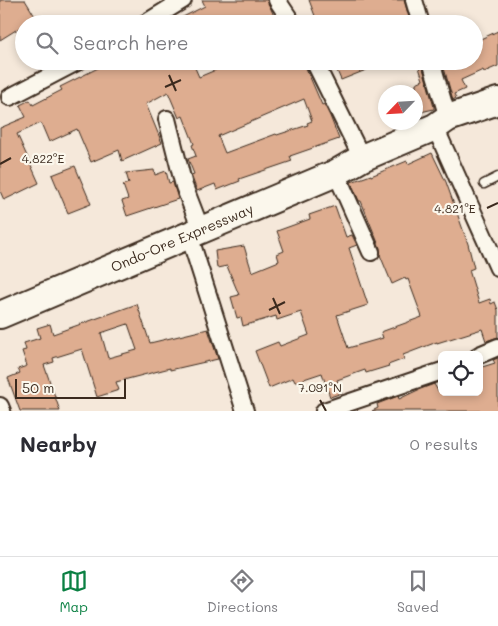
<!DOCTYPE html>
<meta charset="utf-8">
<style>
:root{--surface:#fff;--page:#f7f7f7;--text:#2b2b33;--muted:#7c7c81;--line:#e1e1e2;--accent:#0b8043}
body{margin:0;font-family:Mali,sans-serif;background:var(--page);color:var(--text)}
.controls{position:absolute;right:15px;bottom:15px;display:grid;overflow:hidden;border-radius:8px;box-shadow:0 2px 8px #0003}
.controls button{width:45px;height:45px;display:grid;place-items:center;padding:0;border:0;border-bottom:1px solid var(--line);background:var(--surface);color:var(--text);font:25px sans-serif}
.compass{position:absolute;left:378px;top:85px;width:45px;height:45px;border-radius:50%;background:var(--surface);box-shadow:0 2px 8px #0003;rotate:245deg}
.scale{position:absolute;left:15px;bottom:12px;width:111px;box-sizing:border-box;padding-left:5px;border:2px solid #3b2a1e;border-top:0;font-size:14px;line-height:18px;white-space:nowrap;color:#3b2a1e;-webkit-text-stroke:4px #fbf7ec;paint-order:stroke}
.list{margin:0;padding:0;list-style:none}
h2{display:flex;justify-content:space-between;align-items:center;height:65px;margin:0;padding:0 20px;font-size:21px}
h2 small{font-size:16px;font-weight:400;color:var(--muted)}
.icon{flex:none;width:28px;height:28px;fill:none;stroke:currentColor;stroke-width:2;stroke-linecap:round;stroke-linejoin:round}
.map{position:relative;flex:none;width:498px;height:411px;overflow:hidden}
.search{position:absolute;background:var(--surface);box-shadow:0 2px 8px #0003;left:15px;right:15px;top:15px;height:55px;display:flex;align-items:center;gap:12px;box-sizing:border-box;padding:0 18px;border-radius:28px;color:var(--muted);font-size:19px}
.sheet{height:145px;background:var(--surface)}
nav{display:flex;justify-content:space-around;align-items:center;box-sizing:border-box;height:70px;border-top:1px solid var(--line);background:var(--surface);font-size:14px;color:var(--muted)}
nav a{display:grid;justify-items:center;gap:2px}
nav .on{color:var(--accent)}
.map>svg:first-child{display:block}
.building{fill:#dead90;stroke:#3b2a1e;fill-rule:evenodd}
.lines{fill:none;stroke-linecap:round;stroke-linejoin:round}
.lane-casing{stroke:#3b2a1e;stroke-width:11}
.street-casing{stroke:#3b2a1e;stroke-width:20}
.primary-casing{stroke:#3b2a1e;stroke-width:30}
.lane{stroke:#fbf7ec;stroke-width:8}
.street{stroke:#fbf7ec;stroke-width:16}
.primary{stroke:#fbf7ec;stroke-width:26}
.ticks{fill:none;stroke:#3b2a1e;stroke-width:2}
.labels{text-anchor:middle;stroke-width:4.5;stroke-linejoin:round;paint-order:stroke}
.street-label{font-size:14px;fill:#3b2a1e;stroke:#fbf7ec}
.ticks-label{font-size:12px;text-anchor:middle;fill:#3b2a1e;stroke:#fbf7ec;stroke-width:4.5;stroke-linejoin:round;paint-order:stroke}
</style>
<div class="map">
<svg width="498" height="411" viewBox="0 0 498 411">
<rect width="100%" height="100%" fill="#f5e8da"/>
<filter id="ink" filterUnits="userSpaceOnUse"><feTurbulence type="fractalNoise" baseFrequency=".02" numOctaves="2"/><feDisplacementMap in="SourceGraphic" scale="10" xChannelSelector="R" yChannelSelector="G"/><feConvolveMatrix kernelMatrix="1 2 1 2 8 2 1 2 1" color-interpolation-filters="sRGB"/></filter>
<g filter="url(#ink)">
<path class="building" d="M0,0H25L36,18L26,24H24V25L0,40Z
M202,0H267L275,18L271,20L273,24H169L205,6Z
M309,0H404L411,24H318Z
M498,31V66L484,72L483,70L461,80L465,89L454,94L456,98L453,100L442,61H474V42Z
M112,61H192L199,77L237,61H303L322,105L324,104L330,116L339,139L290,156L292,161L239,179L240,181L217,190L215,184L197,191L191,175L194,174L188,159L196,156L192,145L194,144L183,116L179,118L168,92L146,104L162,143L122,161L119,150L91,162L77,129L49,142L41,123L17,134L39,183L4,200L0,191V128L26,117L20,105L30,100L33,105L62,90L60,87ZM304,99L312,121L307,123L308,125L277,135L276,134L225,153L218,136Z
M333,61H386V62L341,80Z
M417,61H421L434,107V109L416,113V83L423,80Z
M432,153L446,182L468,244L474,268L469,270L479,303L490,299L491,304L495,302L498,310V337L486,341L482,329L437,343V342L403,355L404,359L388,365L389,366L366,373L365,370L337,380L342,393L330,397L322,373L295,382L293,378L269,388L255,351L278,342L280,346L309,335L301,312L277,320L276,316L243,326L241,317L237,318L231,297L239,295L227,266L217,268L215,251L244,246L252,272L279,261L277,254L284,251L277,231L310,219L309,215L335,206L346,237L352,235L357,245L349,248L368,305L337,315L348,348L383,338L381,332L422,317L408,279L406,280L405,278L392,284L380,255V248L361,201H359L351,182L371,175V176L407,161L408,164Z
M75,166L91,204L68,213L52,175Z
M154,170L155,175L166,171L169,183L173,182L178,199L127,216L122,201L128,199L123,185L129,183L126,173Z
M137,304L150,343L208,329L218,359L170,370V368L116,382L119,390L97,397L82,349L53,358L54,362L44,365L60,411H20L8,378L20,373L18,369L27,366L22,351L26,350L24,343L40,338L37,328L50,324L53,334ZM128,324L137,350L108,358L101,333Z
M498,358V411H372L378,408L377,404L398,396L399,399L418,390L434,384L438,391L440,390L441,392H479V368L495,363L493,360Z"/>
<g class="lines">
<defs>
<path id="lane" d="M484,184L498,177"/>
<path id="street" d="M277,0L293,24
M414,0L421,24
M144,24L183,0
M314,61L362,158
M431,61L448,118
M10,97L79,61
M167,119L184,186L201,230
M435,127L498,268
M336,173L371,252
M189,235L245,411
M479,355L498,347
M0,406L2,411
M324,411L442,371"/>
<path id="primary" d="M0,315L336,173L362,158L435,127L448,118L498,101"/>
</defs>
<use href="#lane" class="lane-casing"/>
<use href="#street" class="street-casing"/>
<use href="#primary" class="primary-casing"/>
<use href="#lane" class="lane"/>
<use href="#street" class="street"/>
<use href="#primary" class="primary"/>
</g>
</g>
<path class="ticks" d="M169,75L176,91M165,87L181,80M0,164L11,158M487,208L498,203M273,298L280,314M269,310L285,302M320,400L326,411"/>
<g class="labels">
<g class="street-label">
<text transform="translate(182 238) rotate(-23)" y="5">Ondo-Ore Expressway</text>
</g>
</g>
<g class="ticks-label">
<text x="43" y="163">4.822°E</text>
<text x="455" y="213">4.821°E</text>
<text x="320" y="392">7.091°N</text>
</g>
</svg>
<div class="controls">
<button><svg class="icon" aria-label="locate" viewBox="0 0 24 24"><circle cx="12" cy="12" r="6"/><path d="M12 2v4M12 18v4M2 12h4M18 12h4"/></svg></button>
</div>
<svg class="compass" viewBox="-18 -18 36 36"><path d="M0-13l5 13h-10z" fill="#e53935"/><path d="M0 13l5-13h-10z" fill="#7c7c81"/></svg>
<div class="scale">50 m</div>
<div class="search"><svg class="icon" aria-label="search" viewBox="0 0 24 24"><circle cx="10" cy="10" r="6"/><path d="M15 15l6 6"/></svg>Search here</div>
</div>
<section class="sheet">
<h2>Nearby<small>0 results</small></h2>
<ul class="list">
</ul>
</section>
<nav>
<a class="on"><svg class="icon" aria-label="map" viewBox="0 0 24 24"><path d="M3 6l6-2 6 2 6-2v14l-6 2-6-2-6 2zM9 4v14M15 6v14"/></svg>Map</a>
<a><svg class="icon" aria-label="directions" viewBox="0 0 24 24"><path d="M12 3l9 9-9 9-9-9zM9 14v-3h6M13 9l2 2-2 2"/></svg>Directions</a>
<a><svg class="icon" aria-label="saved" viewBox="0 0 24 24"><path d="M7 4h10v16l-5-4-5 4z"/></svg>Saved</a>
</nav>
